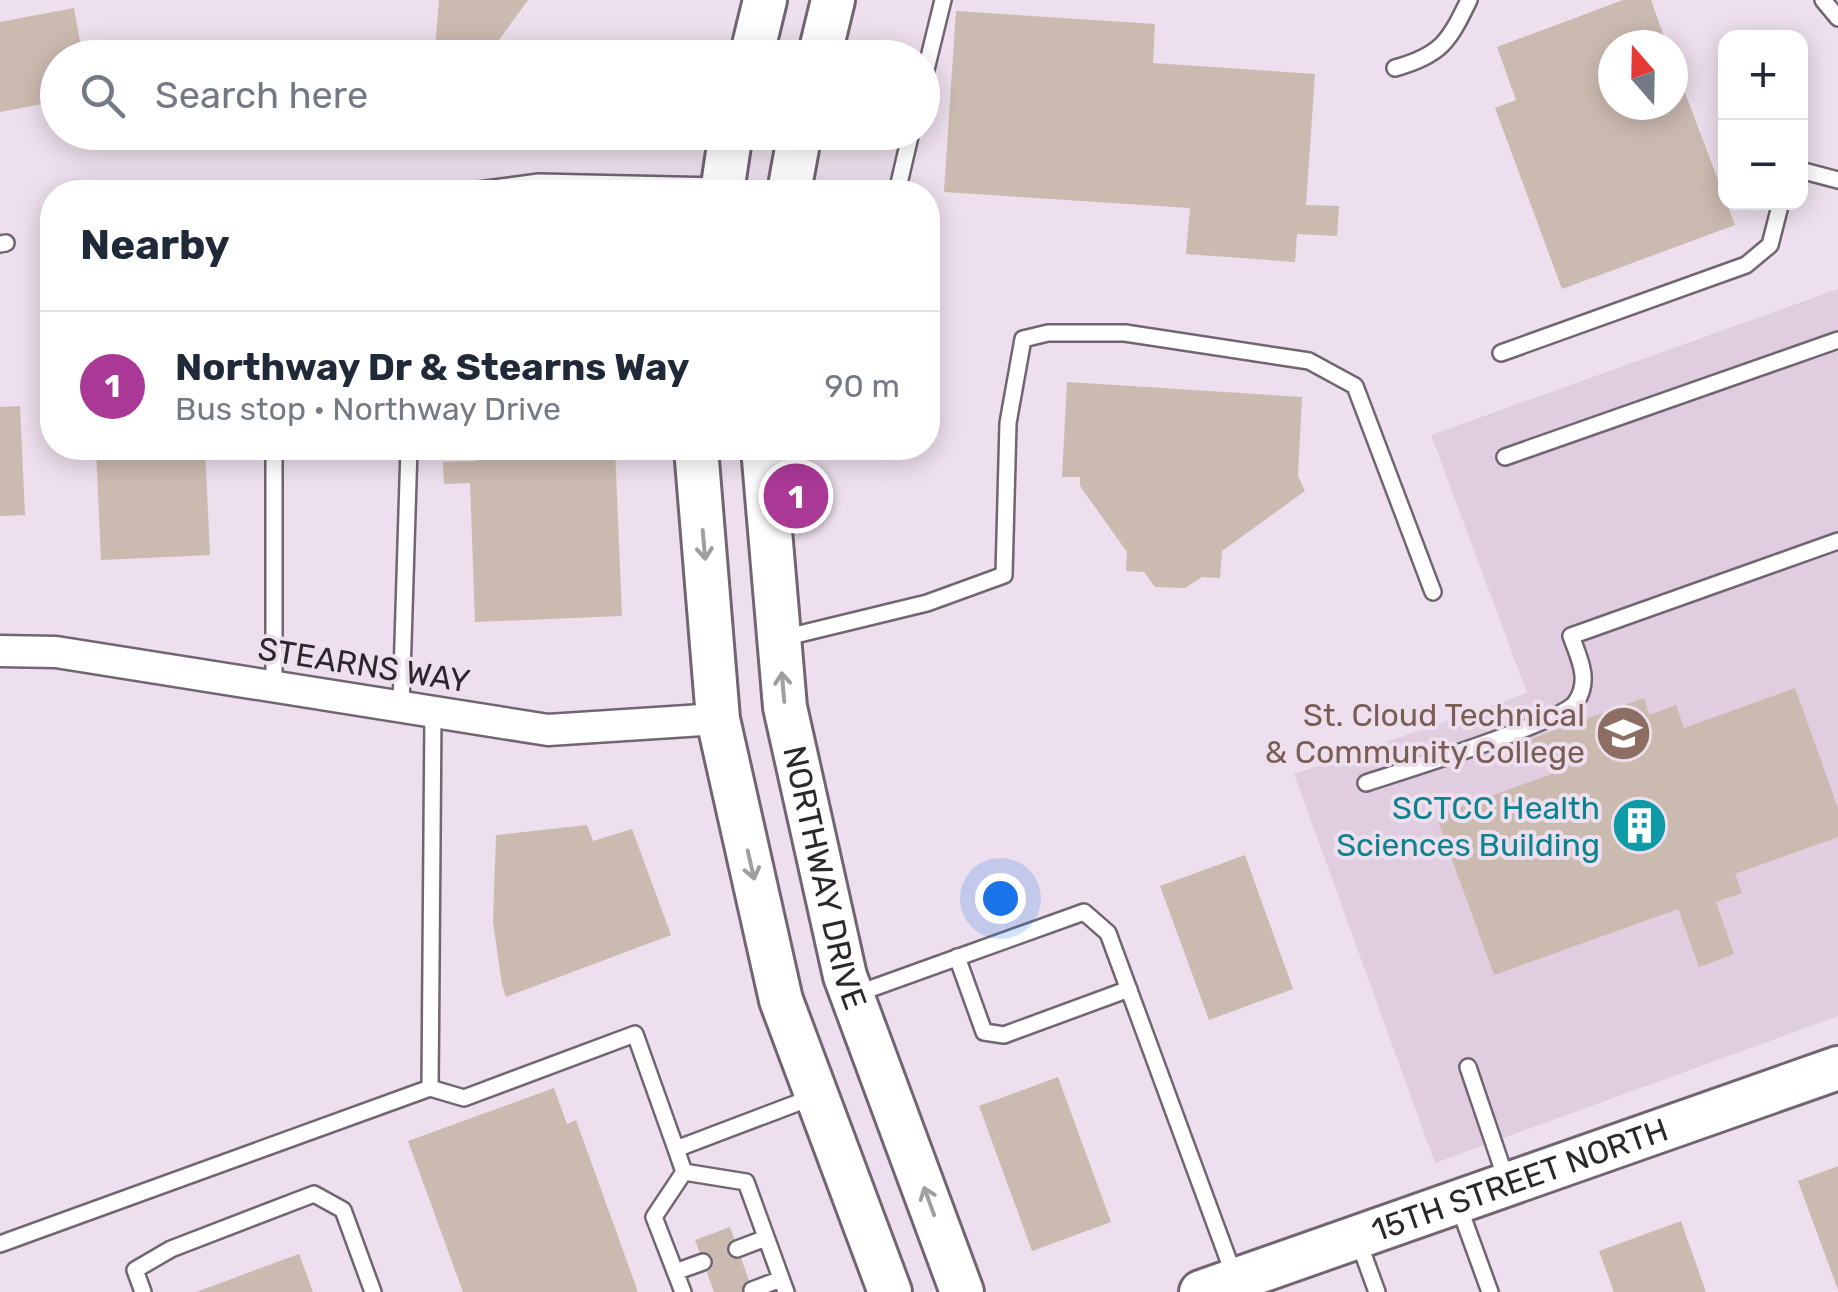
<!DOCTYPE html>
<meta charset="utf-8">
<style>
:root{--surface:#fff;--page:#f2f2f3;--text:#1f2937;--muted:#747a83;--line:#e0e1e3;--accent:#aa3996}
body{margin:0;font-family:Rubik,sans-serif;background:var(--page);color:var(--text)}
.controls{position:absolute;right:30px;top:30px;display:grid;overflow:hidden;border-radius:20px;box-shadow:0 5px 25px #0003}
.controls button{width:90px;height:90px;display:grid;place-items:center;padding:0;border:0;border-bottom:2px solid var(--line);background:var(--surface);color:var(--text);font:50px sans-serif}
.compass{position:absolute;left:1598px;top:30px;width:90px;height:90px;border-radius:50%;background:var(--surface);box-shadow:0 5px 25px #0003;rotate:340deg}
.you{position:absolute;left:1000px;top:898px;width:35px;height:35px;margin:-25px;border:8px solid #fff;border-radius:50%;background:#1a73e8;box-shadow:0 0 0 15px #1a73e833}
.badge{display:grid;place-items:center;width:65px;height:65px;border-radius:50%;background:var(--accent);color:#fff;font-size:32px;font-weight:700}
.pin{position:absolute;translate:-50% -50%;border:5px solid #fff;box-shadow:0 2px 10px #0006}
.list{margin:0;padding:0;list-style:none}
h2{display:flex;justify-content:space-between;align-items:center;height:130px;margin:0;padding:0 40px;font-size:42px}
h2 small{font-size:32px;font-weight:400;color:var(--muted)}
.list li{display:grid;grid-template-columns:65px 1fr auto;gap:30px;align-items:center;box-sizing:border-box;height:150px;padding:0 40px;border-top:2px solid var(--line)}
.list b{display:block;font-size:38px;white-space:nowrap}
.list p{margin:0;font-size:32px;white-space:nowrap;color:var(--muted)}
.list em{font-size:32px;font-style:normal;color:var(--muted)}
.icon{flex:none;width:55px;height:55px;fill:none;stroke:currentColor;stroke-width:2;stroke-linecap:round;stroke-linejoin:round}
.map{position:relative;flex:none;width:1838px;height:1292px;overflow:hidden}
.search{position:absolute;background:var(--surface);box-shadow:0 5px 25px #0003;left:40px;top:40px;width:900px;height:110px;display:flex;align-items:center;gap:25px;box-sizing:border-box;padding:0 35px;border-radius:55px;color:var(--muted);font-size:38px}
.panel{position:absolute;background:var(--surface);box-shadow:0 5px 25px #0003;left:40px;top:180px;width:900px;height:280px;border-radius:40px}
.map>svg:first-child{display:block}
.built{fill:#e0cee0}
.building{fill:#cbbab0}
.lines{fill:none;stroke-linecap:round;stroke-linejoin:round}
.lane-casing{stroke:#706571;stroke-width:20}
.street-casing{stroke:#706571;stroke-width:35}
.secondary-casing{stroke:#706571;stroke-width:48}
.lane{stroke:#fff;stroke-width:15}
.street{stroke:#fff;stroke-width:30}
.secondary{stroke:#fff;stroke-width:42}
.oneway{stroke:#a09ea0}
.labels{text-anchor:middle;stroke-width:8;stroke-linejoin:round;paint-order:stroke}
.street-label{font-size:32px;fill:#2c272c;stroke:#eddfed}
.education-label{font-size:32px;fill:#785e54;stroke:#eddfed;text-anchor:end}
.culture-label{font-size:32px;fill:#0d838f;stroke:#eddfed;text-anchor:end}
</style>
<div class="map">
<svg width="1838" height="1292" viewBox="0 0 1838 1292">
<rect width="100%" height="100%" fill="#eddfed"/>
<path class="built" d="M1838,289V1016L1435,1163L1294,774L1527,693L1431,435Z"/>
<path class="building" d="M439,0H528L486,58H448L435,48Z
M1623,0H1651L1667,45H1613V105H1673V61L1735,225L1562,289L1495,108L1516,100L1497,47Z
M74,8L83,58H58V101L0,112V22Z
M956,11L1155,24L1153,63L1315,74L1306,205L1339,206L1337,236L1297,234L1295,262L1186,254L1190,208L944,192Z
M1067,382L1302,397L1298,476L1305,491L1222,551L1220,578L1202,577L1185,588L1155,587L1144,572L1126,571L1127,552L1080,486V477H1062Z
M20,406L25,515L0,516V407Z
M96,448H205L210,555L101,560Z
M477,448H615L622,616L475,622L470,483L444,484L443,462L477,461Z
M1795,688L1838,808V837L1735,874L1742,893L1716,902L1734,954L1699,967L1678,909L1494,975L1436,816L1560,771L1554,753L1532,761L1525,741L1644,698L1649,715L1676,705L1684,728Z
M587,825L593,841L632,829L671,935L506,997L502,985L493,922L496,835Z
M1245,855L1293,989L1209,1020L1160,886Z
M1058,1077L1111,1222L1032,1251L979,1106Z
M554,1088L567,1124L576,1120L638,1292H463L408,1141Z
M1838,1166V1290L1798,1181Z
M1681,1221L1706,1292H1614L1599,1251Z
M730,1227L753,1292H714L695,1240Z
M299,1254L313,1292H196Z"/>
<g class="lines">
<defs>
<path id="lane" d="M1823,0L1838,18
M1395,68C1442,55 1449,41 1469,0
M922,86L943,0
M1800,170L1838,180
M463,192L539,182L719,186
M897,192L911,132
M0,244L6,243
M1501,353L1746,265L1770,245L1781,202
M274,448V686
M1505,457L1838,340
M783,638L927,603L1004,575L1008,423L1023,339L1048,333H1125L1309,361L1355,386L1433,592
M401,707L409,448
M1366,783C1399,772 1562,722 1576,702C1591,680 1579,658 1571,636L1838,541
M957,957L984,1032L1004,1035L1129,989
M856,994L1084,912L1108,933L1235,1278
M1468,1067L1507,1182
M430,1088L464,1098L635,1034L676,1149L813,1097
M676,1149L684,1172L746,1182L786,1292
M1458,1204L1490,1292
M1358,1240L1377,1292
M0,1244L430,1088L433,712
M737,1249L766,1238
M675,1272L703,1262
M752,1290L781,1279
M143,1292L135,1270L171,1249L314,1194L343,1210L373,1292
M683,1292L654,1217L684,1172"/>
<path id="street" d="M0,651L56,652L548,730L718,719"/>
<g id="secondary">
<path d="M751,58L765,0"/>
<path d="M819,58L833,0"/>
<path d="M722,192L731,132"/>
<path d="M789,192L800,132"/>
<path d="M696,448L718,719L781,1000L890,1292"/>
<path id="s1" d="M763,448L785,707L845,976L962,1292"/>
<path id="s2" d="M1201,1292L1838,1068"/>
</g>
</defs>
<use href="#lane" class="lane-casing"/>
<use href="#street" class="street-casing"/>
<use href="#secondary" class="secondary-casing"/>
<use href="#lane" class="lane"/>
<use href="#street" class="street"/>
<use href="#secondary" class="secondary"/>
</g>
<defs><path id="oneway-shaft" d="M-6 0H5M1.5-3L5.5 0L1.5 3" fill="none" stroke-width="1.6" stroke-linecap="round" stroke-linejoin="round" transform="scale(2.5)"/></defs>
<g class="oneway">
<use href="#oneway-shaft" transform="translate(704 545) rotate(85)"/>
<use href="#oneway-shaft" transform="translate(783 687) rotate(-95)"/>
<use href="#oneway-shaft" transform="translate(751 865) rotate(77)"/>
<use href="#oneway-shaft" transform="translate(929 1201) rotate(-110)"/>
</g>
<defs>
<symbol id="university-disc" viewBox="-11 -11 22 22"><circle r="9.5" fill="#8d6e63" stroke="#eddfed"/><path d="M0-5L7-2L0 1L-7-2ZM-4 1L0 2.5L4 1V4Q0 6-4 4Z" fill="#fff"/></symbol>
<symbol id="building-disc" viewBox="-11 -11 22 22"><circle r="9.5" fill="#0f9aa8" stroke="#eddfed"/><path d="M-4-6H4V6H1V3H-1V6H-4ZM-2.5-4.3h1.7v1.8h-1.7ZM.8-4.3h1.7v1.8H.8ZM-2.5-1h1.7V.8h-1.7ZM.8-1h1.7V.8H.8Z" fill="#fff"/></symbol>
</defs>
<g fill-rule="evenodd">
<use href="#university-disc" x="1592" y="702" width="63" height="63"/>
<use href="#building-disc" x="1608" y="794" width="63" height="63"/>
</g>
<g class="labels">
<g class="street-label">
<text transform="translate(364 665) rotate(9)" y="11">STEARNS WAY</text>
<text dy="11" stroke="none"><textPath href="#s1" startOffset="435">NORTHWAY DRIVE</textPath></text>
<text dy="11" stroke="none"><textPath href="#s2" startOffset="338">15TH STREET NORTH</textPath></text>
</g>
<g class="education-label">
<text x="1585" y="726">St. Cloud Technical<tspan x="1585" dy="37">&amp; Community College</tspan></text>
</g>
<g class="culture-label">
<text x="1600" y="819">SCTCC Health<tspan x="1600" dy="37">Sciences Building</tspan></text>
</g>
</g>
</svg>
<div class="controls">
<button>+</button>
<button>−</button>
</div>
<svg class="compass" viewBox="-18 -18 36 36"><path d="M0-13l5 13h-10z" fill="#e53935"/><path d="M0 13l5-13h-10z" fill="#747a83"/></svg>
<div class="you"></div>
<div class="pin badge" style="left:796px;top:496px">1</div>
<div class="search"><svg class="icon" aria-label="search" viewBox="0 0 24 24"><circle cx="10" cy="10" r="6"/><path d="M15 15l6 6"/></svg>Search here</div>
<section class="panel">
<h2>Nearby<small></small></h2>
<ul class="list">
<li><span class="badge">1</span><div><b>Northway Dr &amp; Stearns Way</b><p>Bus stop · Northway Drive</p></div><em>90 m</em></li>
</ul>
</section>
</div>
